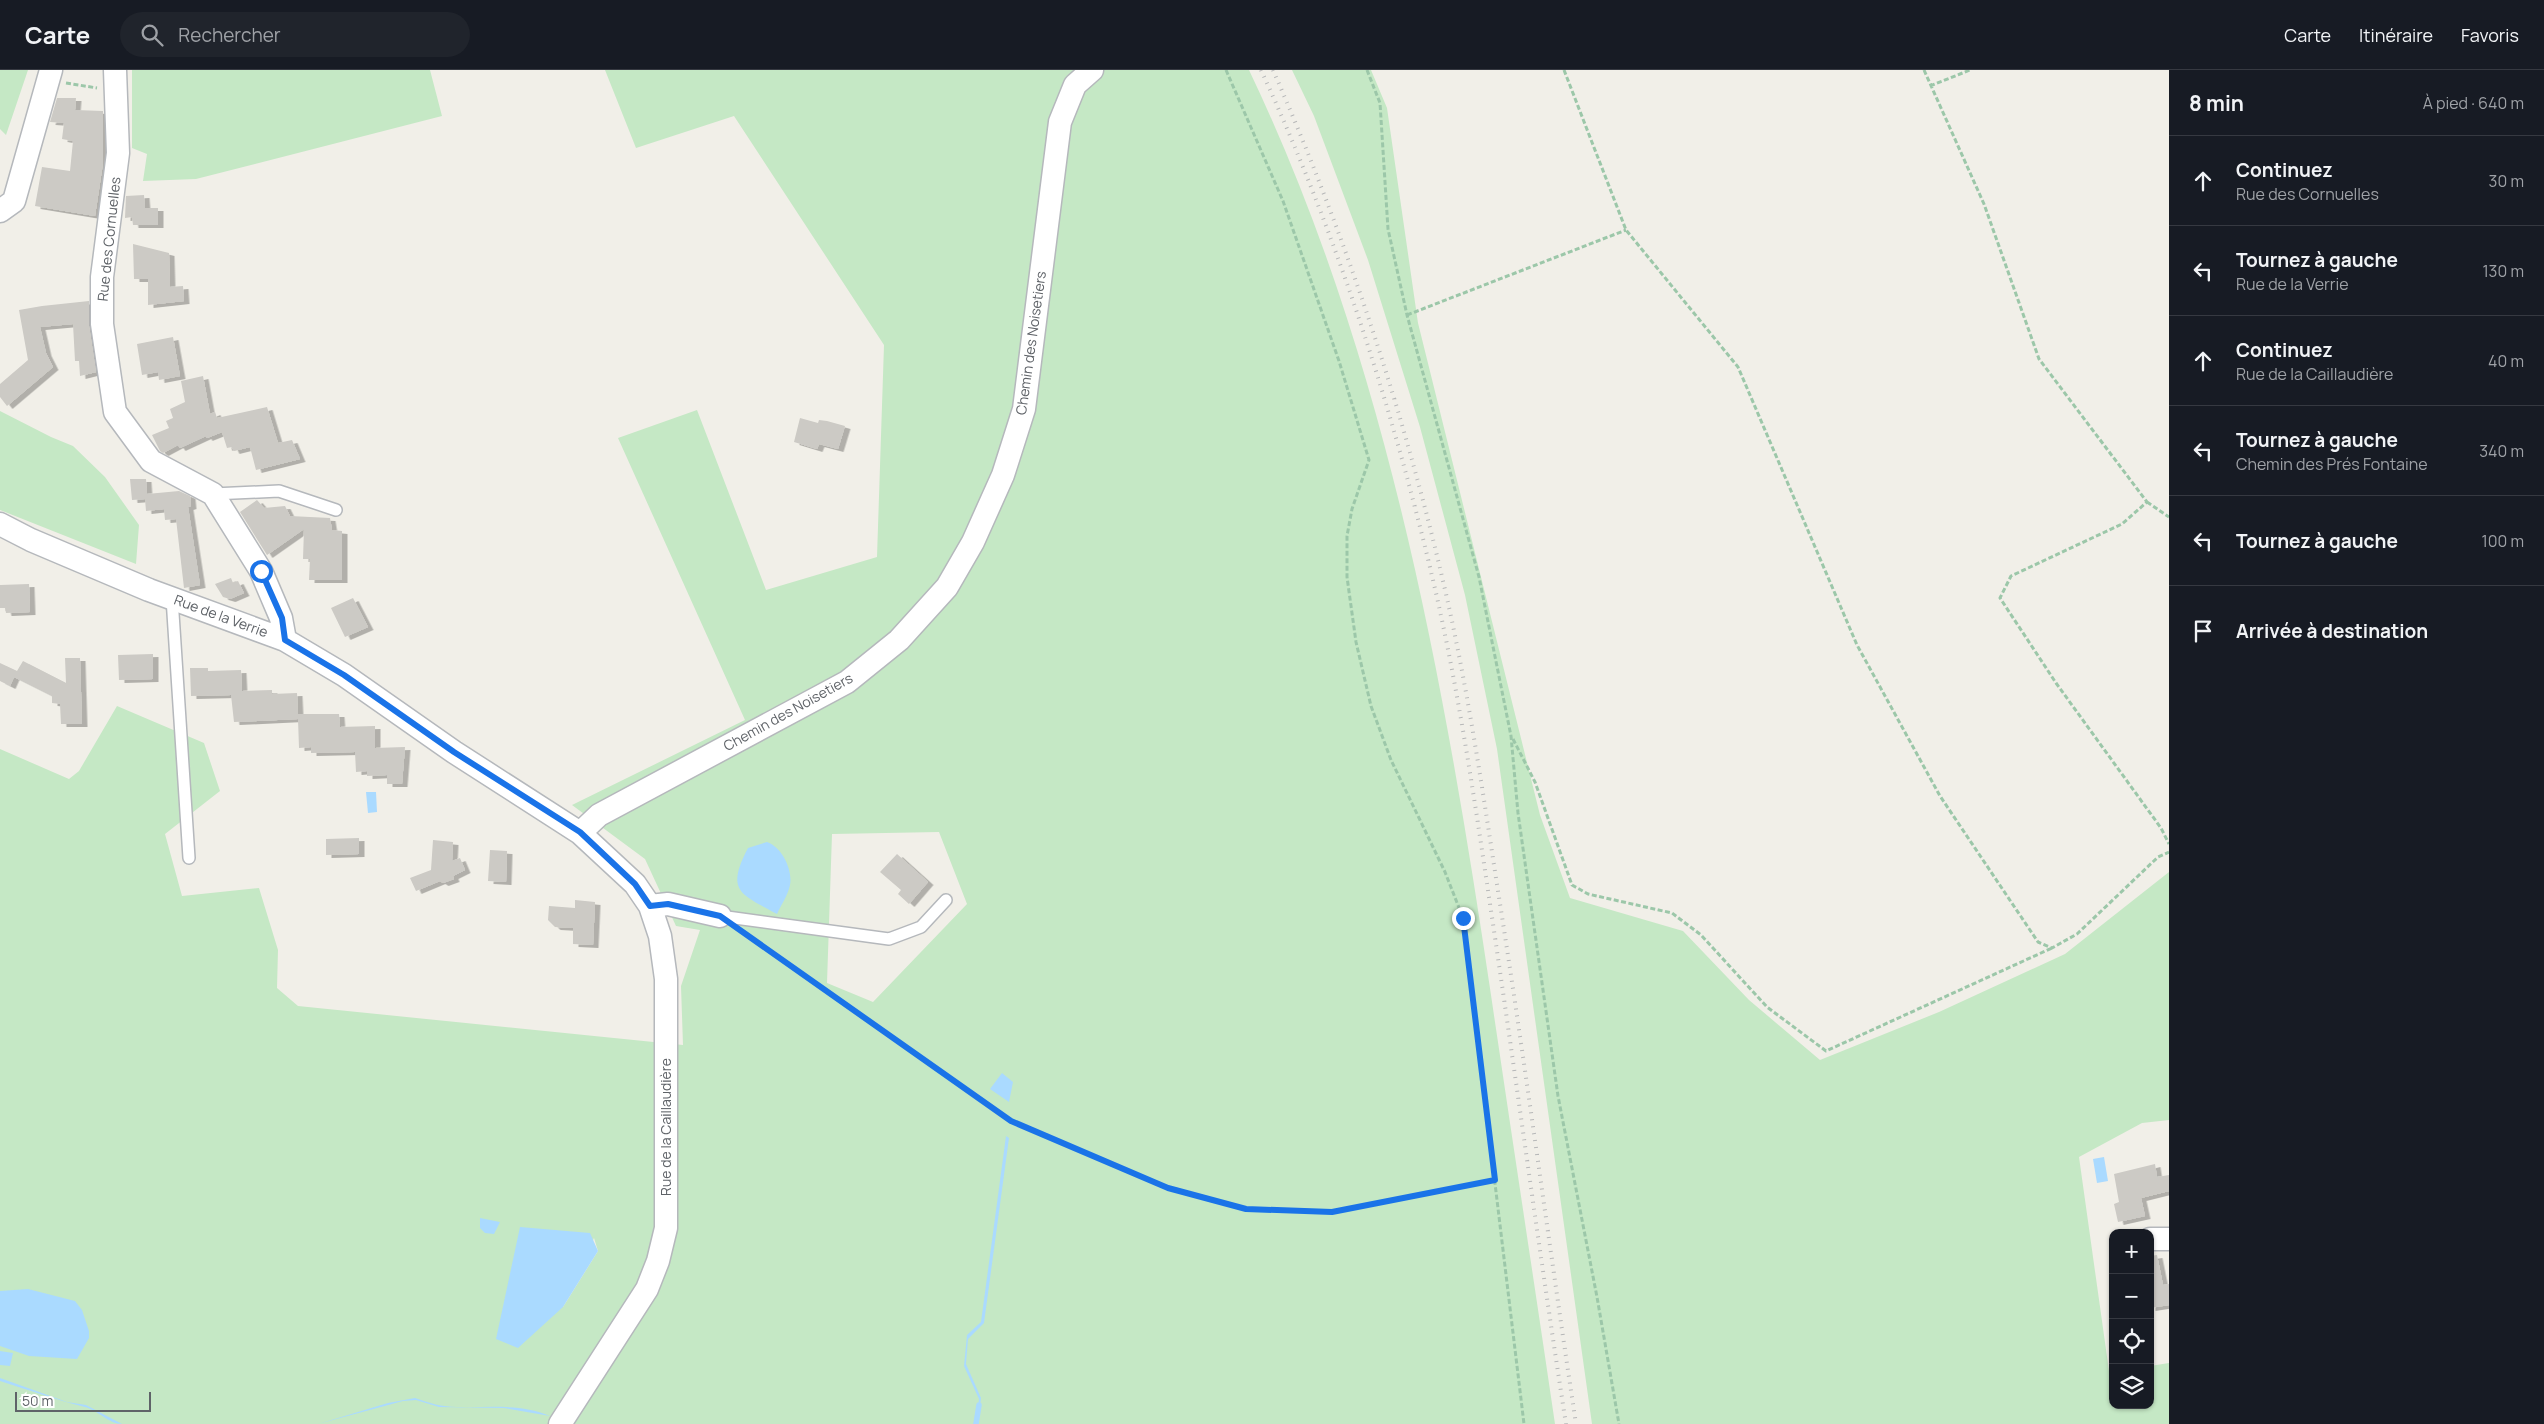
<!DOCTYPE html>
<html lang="fr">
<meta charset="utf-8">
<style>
:root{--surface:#171b24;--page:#20242c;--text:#f1f3f6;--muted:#9ea1a6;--line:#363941}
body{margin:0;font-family:Manrope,sans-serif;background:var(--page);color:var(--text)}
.controls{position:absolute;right:15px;bottom:15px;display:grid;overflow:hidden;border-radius:10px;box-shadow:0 1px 4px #0004}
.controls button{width:45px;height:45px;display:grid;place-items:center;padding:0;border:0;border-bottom:1px solid var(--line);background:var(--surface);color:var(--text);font:25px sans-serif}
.scale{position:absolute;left:15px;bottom:12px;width:136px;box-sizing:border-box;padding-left:5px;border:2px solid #5f6368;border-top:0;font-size:14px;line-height:18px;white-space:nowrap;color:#5f6368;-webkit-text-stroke:4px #fff;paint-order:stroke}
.stop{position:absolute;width:15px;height:15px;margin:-11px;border:4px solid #1a73e8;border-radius:50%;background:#fff}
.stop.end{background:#1a73e8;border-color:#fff;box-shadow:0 1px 5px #0008}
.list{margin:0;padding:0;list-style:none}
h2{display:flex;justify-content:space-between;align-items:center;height:65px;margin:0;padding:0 20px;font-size:21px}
h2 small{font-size:16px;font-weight:400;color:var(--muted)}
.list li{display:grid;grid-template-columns:32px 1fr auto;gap:15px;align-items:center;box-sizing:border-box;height:90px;padding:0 20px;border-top:1px solid var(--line)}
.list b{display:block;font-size:19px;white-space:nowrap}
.list p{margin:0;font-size:16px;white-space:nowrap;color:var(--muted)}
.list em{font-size:16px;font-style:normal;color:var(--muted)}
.icon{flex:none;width:28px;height:28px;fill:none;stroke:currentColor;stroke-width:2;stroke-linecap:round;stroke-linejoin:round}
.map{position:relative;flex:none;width:2169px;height:1354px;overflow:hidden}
header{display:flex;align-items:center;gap:30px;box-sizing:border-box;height:70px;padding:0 25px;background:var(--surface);border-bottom:1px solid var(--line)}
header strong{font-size:24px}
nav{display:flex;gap:28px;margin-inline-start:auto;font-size:18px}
.search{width:350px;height:45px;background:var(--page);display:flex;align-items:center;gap:12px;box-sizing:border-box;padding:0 18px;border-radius:28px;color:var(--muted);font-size:19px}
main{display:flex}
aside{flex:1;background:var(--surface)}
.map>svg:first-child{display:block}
.green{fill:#c5e8c5;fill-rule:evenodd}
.water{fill:#aadaff}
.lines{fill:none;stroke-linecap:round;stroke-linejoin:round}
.stream{stroke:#aadaff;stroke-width:5.5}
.building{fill:#cccac5;filter:url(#shadow)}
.service-casing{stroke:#b5b8bc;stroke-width:14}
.minor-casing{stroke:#b5b8bc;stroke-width:25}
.path{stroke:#9cc7a9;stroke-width:3;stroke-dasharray:5 2.5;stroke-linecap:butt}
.service{stroke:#fff;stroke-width:11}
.minor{stroke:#fff;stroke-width:22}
.rail{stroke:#b6b7b8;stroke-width:4;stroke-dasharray:1 6;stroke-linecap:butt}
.route{stroke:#1a73e8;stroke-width:6}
.labels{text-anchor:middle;stroke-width:5;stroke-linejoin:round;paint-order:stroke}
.street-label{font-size:14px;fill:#5f6368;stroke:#fff}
</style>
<header>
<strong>Carte</strong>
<div class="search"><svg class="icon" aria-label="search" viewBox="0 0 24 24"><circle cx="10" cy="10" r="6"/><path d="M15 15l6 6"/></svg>Rechercher</div>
<nav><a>Carte</a><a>Itinéraire</a><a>Favoris</a></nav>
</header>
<main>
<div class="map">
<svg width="2169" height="1354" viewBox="0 0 2169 1354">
<defs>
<filter id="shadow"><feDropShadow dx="5.5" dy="3" stdDeviation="0" flood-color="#0004"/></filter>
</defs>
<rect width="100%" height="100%" fill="#f1efe8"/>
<path class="green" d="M0,0H28L6,65L0,59Z
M132,0H430L442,46L196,109L143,111L147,84L132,78Z
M605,0H1249C1387,289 1444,610 1491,925C1512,1068 1534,1211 1555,1354H0V679L69,709L79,701L117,636L204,673L220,721L165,764L182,826L259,818L278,880L277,918L298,936L683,975L681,916L700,860L676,856L645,789L572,735L745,650L618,368L697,340L766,520L877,487L884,275L734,46L636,78ZM939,762L967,834L873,932L827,913L832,764ZM594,1168L598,1181L563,1237Z
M1292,0H1371L1387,38L1418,253L1540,745L1570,828L1683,861L1749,930L1820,990L1939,942L2065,884L2169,802V1050L2142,1053L2079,1087L2109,1301H2113V1335H2150V1296L2169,1293V1354H1592L1497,679L1465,525L1420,357L1368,190L1314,46Z
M0,341L51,367L73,376L105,407L139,455L136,494L0,440Z"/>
<path class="water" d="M366,722H376L377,742L368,743Z
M767,772C782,777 793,800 790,815C788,825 781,835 777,844C741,824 725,822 748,778Z
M1002,1003L1013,1012L1009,1032L990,1019Z
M1006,1066L1009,1068L984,1253L968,1269L966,1294L981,1328L978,1354H976L979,1329L964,1296L967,1265L981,1252Z
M2104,1087L2108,1111L2097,1113L2093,1089Z
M480,1148L500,1152L494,1164L485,1163L480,1158Z
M520,1157L590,1163L598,1181L563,1237L518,1278L496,1269Z
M28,1219L75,1231L82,1240L89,1261V1268L77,1289L29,1286L0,1276V1221Z
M0,1281L13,1283L10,1296L0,1295Z
M0,1308L67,1332L86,1335L122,1354C109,1354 99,1341 85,1337C56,1330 29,1320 0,1311Z
M415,1328C429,1333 442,1337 457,1337C488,1338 520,1333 550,1346L504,1338L439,1337L416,1330L403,1331L318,1354L388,1333Z"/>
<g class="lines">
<path class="stream" d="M976,1354L979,1335"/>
</g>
<path class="building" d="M57,28H76L75,40L103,41V93L95,146L35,136L42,97L70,101L73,71L62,69L64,53L50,52Z
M144,125L145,138H158V155H133L132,147L125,148L126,126Z
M133,174L169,183L170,217L183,216L184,231L148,235V209H134Z
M89,231V256L96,302L80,306L79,291H75L73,254L40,257L46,283L53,297L7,336L0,327V314L28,290L19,240L42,236Z
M173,267L180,306L159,310L158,302L142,305L137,274Z
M203,306L210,344L215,342L217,348L267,337L278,373L292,370L300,389L256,400L250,377L234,381L232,377L227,378L222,362L207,368L206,366L180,378L178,375L163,383L160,381L152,365L169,358L166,351L173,348L170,339L185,332L181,311Z
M800,348L818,353L819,350L827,351L845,356L838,379L819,374L817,379L794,372Z
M130,409H146L147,424L179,421L190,426L191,436L188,437L200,515L184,518L176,449L165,450L164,439L146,441L145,429L132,430Z
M257,430L264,438L285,436L290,446L330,448L332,460L342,461V510H309L310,489H303L304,459L267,485L240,442Z
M231,508L233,513L238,511L244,523L230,529L223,527L215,514Z
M29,514L30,542L6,543L5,538H0V515Z
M353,528L368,557L345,567L331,538Z
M153,584V609L119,610L118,585Z
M65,588H80L82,654H61L60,634L52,633V626L14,607L10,616L0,611V593L17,601L23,591L66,613Z
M190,598H208V601L241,600L242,621L272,620V624L297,623L298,644H339L340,657L375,656V678L405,677L402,714H387V705L367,706V701L356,702L355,682L311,683V677L299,678L298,649L234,652L231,625L191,626Z
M359,768V784L326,785V769Z
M433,770L453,772L452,791L460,788L465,800L453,806L454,809L443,813L440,811L416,821L410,808L431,800Z
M490,780L507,781L506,812L488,811Z
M897,784L928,812L909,834L898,824L901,820L880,802Z
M575,830L595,832L593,875L573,874V858L555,857L548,850L549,836L575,838Z
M2155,1094L2157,1107L2169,1105V1121L2141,1128L2145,1146L2118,1152L2114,1134L2119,1132L2114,1104Z
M2157,1185L2163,1215L2169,1214V1235L2150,1238V1186Z"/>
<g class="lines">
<defs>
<path id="service" d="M213,424L279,421L336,440
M172,528L189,788
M720,846L889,869L921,857L946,830"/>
<path id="minor" d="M115,0L118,83L102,207V254L115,342L151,391L213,424L261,501L281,548L285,570
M0,141L14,131L51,0
M0,454L31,470L149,520L285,570L344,605L454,682L580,763L635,814L650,836L660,866L666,909V1158L658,1191L647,1219L560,1354
M580,763L599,745L847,612L899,570L947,517L973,472L1003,405L1024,339L1060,52L1075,15L1092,0
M650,836L668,834L720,846
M2150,1169H2169"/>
</defs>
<use href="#service" class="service-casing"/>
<use href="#minor" class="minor-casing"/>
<path class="path" d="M1226,0L1283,131L1339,291L1369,390L1352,439L1347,466V507L1356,572L1371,636L1391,690L1445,802L1463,848L1524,1354
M1367,0L1380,33L1388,159L1407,245L1479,507L1511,666L1518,743L1558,1026L1597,1227L1619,1354
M1564,0L1626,160L1738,297L1857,575L1940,726L2038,872L2052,878L2077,864L2158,787L2169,782
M1924,0L1984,134L2039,289L2147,432L2122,454L2011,506L2000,528L2056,613L2161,758L2169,774
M66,13L97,18
M1930,16L1970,0
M1407,245L1626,160
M2147,432L2169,447
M1513,669L1535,712L1572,815L1588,824L1672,843L1701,865L1767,937L1826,981L2052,878
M747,865L1011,1051L1168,1117L1246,1139L1332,1142L1495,1110"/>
<use href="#service" class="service"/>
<use href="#minor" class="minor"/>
<path class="rail" d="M1261,0C1336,163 1392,336 1433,510C1458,617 1474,726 1490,834C1516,1007 1539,1181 1566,1354
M1273,0C1345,165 1402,335 1443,511C1467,613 1482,717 1498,821C1526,998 1549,1176 1576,1354"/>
</g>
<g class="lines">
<path class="route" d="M261,501L282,548L285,570L344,605L454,682L580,762L635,814L650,836L668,834L720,846L1011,1051L1168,1118L1246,1139L1332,1142L1495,1110L1463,848"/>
</g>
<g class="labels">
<g class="street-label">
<text transform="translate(109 169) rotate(-84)" y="5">Rue des Cornuelles</text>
<text transform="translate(1031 273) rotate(-82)" y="5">Chemin des Noisetiers</text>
<text transform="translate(221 546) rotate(20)" y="5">Rue de la Verrie</text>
<text transform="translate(788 642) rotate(-29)" y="5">Chemin des Noisetiers</text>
<text transform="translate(666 1057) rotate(-90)" y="5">Rue de la Caillaudière</text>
</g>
</g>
</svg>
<div class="controls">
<button>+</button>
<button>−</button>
<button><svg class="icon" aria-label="locate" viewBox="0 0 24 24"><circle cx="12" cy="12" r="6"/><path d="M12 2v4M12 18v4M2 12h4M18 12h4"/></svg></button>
<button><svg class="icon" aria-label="layers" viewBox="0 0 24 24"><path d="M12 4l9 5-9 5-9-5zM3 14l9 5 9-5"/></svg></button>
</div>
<div class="scale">50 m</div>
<div class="stop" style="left:261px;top:501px"></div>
<div class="stop end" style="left:1463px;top:848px"></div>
</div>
<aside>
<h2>8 min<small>À pied · 640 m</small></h2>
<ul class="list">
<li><svg class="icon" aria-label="ahead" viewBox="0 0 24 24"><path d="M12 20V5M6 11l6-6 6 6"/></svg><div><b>Continuez</b><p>Rue des Cornuelles</p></div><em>30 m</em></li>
<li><svg class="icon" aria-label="left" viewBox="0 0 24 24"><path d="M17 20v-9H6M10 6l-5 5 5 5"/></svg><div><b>Tournez à gauche</b><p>Rue de la Verrie</p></div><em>130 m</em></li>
<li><svg class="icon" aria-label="ahead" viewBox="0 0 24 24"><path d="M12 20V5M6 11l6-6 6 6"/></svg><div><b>Continuez</b><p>Rue de la Caillaudière</p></div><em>40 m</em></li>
<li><svg class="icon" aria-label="left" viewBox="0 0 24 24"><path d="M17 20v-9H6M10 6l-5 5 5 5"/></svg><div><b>Tournez à gauche</b><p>Chemin des Prés Fontaine</p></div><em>340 m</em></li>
<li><svg class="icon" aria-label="left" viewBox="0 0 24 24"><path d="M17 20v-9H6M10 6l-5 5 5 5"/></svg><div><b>Tournez à gauche</b></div><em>100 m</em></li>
<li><svg class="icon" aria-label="arrive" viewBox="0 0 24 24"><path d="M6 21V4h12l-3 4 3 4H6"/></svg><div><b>Arrivée à destination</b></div></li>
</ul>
</aside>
</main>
